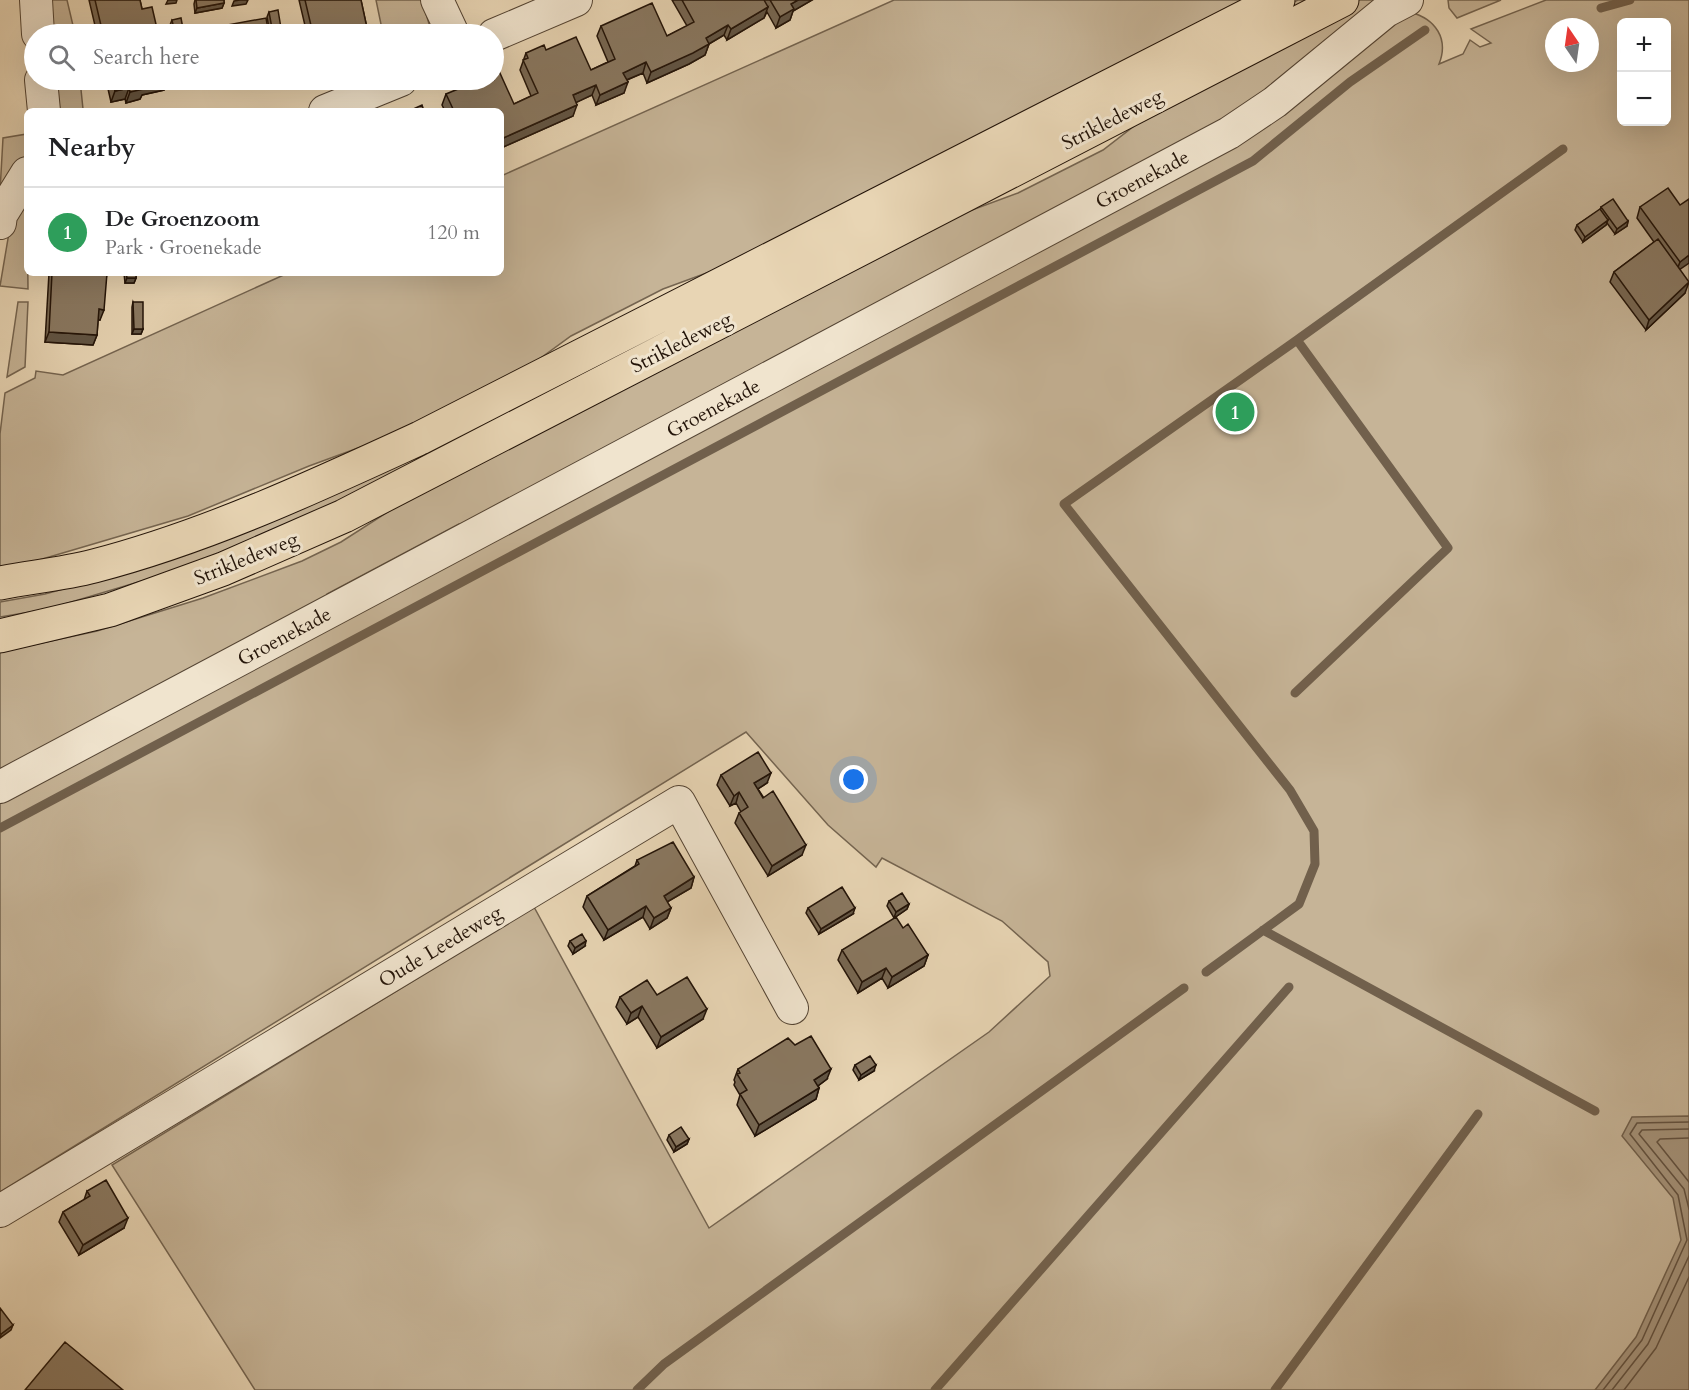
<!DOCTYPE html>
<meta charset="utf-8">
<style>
:root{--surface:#fff;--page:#f6f6f6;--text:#202124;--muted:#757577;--line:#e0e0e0;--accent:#8f2418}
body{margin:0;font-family:Cardo,serif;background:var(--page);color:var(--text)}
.controls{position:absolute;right:18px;top:18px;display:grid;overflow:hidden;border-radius:9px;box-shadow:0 6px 24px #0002}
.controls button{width:54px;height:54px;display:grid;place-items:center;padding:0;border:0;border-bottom:2px solid var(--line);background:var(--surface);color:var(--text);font:30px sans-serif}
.compass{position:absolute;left:1545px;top:18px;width:54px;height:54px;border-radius:50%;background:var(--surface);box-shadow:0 6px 24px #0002;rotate:347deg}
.you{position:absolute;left:854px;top:780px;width:21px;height:21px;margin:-15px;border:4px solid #fff;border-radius:50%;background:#1a73e8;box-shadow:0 0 0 9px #1a73e833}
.badge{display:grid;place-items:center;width:39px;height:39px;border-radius:50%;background:var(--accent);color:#fff;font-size:20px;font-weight:700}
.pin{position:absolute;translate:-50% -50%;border:3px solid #fff;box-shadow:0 2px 6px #0006}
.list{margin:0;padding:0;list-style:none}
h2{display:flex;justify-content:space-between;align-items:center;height:78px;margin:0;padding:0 24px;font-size:26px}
h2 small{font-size:20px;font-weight:400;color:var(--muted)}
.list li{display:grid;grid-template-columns:39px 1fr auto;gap:18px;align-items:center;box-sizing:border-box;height:90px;padding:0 24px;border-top:2px solid var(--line)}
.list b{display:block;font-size:22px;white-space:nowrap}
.list p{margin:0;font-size:20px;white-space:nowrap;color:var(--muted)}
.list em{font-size:20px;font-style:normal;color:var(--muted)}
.icon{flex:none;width:33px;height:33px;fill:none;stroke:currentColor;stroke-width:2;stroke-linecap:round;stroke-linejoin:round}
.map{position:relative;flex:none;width:1689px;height:1390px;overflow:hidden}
.search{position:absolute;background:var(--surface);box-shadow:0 6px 24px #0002;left:24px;top:24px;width:480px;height:66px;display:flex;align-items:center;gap:15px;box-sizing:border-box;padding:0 21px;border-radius:33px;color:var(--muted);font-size:22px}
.panel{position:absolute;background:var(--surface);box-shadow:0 6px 24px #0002;left:24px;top:108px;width:480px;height:168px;border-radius:9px}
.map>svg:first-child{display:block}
.green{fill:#c6b497;stroke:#746450;stroke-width:1.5;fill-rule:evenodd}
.water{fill:#a5937a;stroke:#71604c;stroke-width:1.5}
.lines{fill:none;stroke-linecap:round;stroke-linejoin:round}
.shore{stroke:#645341;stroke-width:1.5}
.stream{stroke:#71604c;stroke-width:9}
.minor-casing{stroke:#544433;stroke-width:34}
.primary-casing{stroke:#221308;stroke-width:35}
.minor{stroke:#f0e4ce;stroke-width:32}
.primary{stroke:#e8d5b4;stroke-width:33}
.wall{fill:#766753;stroke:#221308;stroke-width:1.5}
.shaded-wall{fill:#605444;stroke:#221308;stroke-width:1.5}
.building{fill:#897861;stroke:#221308;stroke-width:1.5}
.labels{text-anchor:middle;stroke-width:6;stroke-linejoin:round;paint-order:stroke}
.street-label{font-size:20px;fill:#221308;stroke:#f0e4ce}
</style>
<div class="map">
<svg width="1689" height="1390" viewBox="0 0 1689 1390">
<rect width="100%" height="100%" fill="#e8d5b4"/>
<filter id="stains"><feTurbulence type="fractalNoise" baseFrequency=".00333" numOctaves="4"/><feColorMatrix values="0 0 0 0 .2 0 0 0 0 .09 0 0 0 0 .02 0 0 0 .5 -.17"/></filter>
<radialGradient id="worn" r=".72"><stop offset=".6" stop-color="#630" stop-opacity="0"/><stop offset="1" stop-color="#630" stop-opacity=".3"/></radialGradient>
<path class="green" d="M48,0H67L75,34H50Z
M376,0H422L432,34H383Z
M894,0H1256L761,253L663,289L571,336L501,387L440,418L309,466L188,516L39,560L0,568V434L5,393L35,378L36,371L63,375L288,273H501V176Z
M1298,0H1321L414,469L202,563L48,609L0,617V602L45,594L147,566Z
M1359,0H1387L1220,124L894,293L895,298L463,528L459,524L327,594L325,602L0,774V652L97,631L203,598L302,561L341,542L464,463L918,230L1018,193L1103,150L1164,103Z
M1448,0H1501L1457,18L1449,8Z
M1546,0H1689V1390H255L112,1165L534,907L709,1228L989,1032L1050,976L1048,962L1002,921L882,858L876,867L828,825L746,732L0,1192V799L1224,148L1410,12C1436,19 1449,39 1439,64L1463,54L1470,40L1480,47L1491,43L1471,29ZM1622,22H1666V122H1622ZM1554,27H1590V63H1554Z
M53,80H80L83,109L55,111Z
M27,134V161L0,191L3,138Z
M27,197L28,289L0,286L12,215Z
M18,302H28L25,367L7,377Z"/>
<path class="water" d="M1689,1116V1390H1595L1636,1337L1681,1240L1673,1198L1622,1136L1632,1117Z"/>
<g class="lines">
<path class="shore" d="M1689,1129L1642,1130L1639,1134L1684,1189L1689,1209
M1689,1138L1660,1139L1657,1142L1689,1182
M1603,1390L1642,1340L1687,1240L1678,1195L1630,1134L1637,1123L1689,1122
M1612,1390L1648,1344L1689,1256
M1624,1390L1656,1348L1689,1277"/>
<path class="stream" d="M1601,8L1630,0
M1295,693L1448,548L1297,340L1563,149
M0,828L1253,161L1350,82L1425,30
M1263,930L1595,1111
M1206,972L1299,904L1315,864L1314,831L1290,790L1064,504L1297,340
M637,1390L664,1364L1184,988
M935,1390L1289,987
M1275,1390L1478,1114"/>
<defs>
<path id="minor" d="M36,0L38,34
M437,0L453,34
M494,35L576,0
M41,80L44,111
M325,111L401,80
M0,223L1,215L27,173
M0,787L1229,133L1275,102L1386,11L1407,0
M0,1211L679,802L792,1008"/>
<path id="primary" d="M0,583C31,577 63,574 94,566C206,537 316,486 420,438L1278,0
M0,636L110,610L223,569L344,516L1342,0"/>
</defs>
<use href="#minor" class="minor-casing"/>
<use href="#primary" class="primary-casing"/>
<use href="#minor" class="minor"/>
<use href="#primary" class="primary"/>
</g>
<path class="wall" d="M89,0H140L142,9L157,34H97Z
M195,0H224V3L222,8L195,13L194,4Z
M299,0H361L367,28L364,34H307Z
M672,0H812L793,11L790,20L776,28L767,12L764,18L727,40L724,35L709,44L705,55L689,64L647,83L643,73L627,80L624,93L596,105L592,95L576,102L573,116L501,148V111H445L442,105L446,94L514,104L531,96L520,70L526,53L546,50L591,70L608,62L597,36L601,26L667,36L687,26Z
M269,12L282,34H270L267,17Z
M172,20L184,34H172L170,25Z
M106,80H168L164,90L142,95L140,99L126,103L125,99L111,102Z
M195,80H252L197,89Z
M1680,205V269L1685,293L1646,330L1610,282L1614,272L1654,242L1637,218L1640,207Z
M1601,207L1628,221L1627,226L1615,234L1607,223L1606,225L1583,242L1575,230L1577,225L1600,210Z
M49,273H107L100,320H98L97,335L93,345L45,342Z
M124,273H136V278L134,283H125Z
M133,302L143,329L141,334H132V307Z
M721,775L767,783L758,789L802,855L768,876L735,823L739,813L741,812L736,803L730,806L717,785Z
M637,860L694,877L691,888L667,902L671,908L667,918L650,929L643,917L604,940L583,907L587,896L635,866Z
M889,901L909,904L907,909L894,918L887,906Z
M808,908L853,914L819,934L806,913Z
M903,928L928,955L924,966L888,988L882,978L858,993L838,960L842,950Z
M570,941L585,946L573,954L568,946Z
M657,995L703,1019L657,1048L638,1017L627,1024L616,1007L620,997Z
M855,1065L874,1071L859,1080L853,1070Z
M738,1069L827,1079L818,1086L819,1088L816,1099L755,1136L737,1105L740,1095L734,1085L735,1082L734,1080Z
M669,1135L689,1139L687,1144L674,1152L667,1140Z
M87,1191L124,1228L79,1255L59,1222L63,1212L84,1200Z"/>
<path class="shaded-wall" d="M168,0H177L176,3L166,4Z
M240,0H248L246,4L232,6L234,1Z
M798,0H812L793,11L790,20L776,28L780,17L791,4Z
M224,3L222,8L195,13L197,8Z
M768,7L764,18L727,40L731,29Z
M728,25L724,35L702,48L706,38Z
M367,28L364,34H335Z
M709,44L705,55L689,64L647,83L651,72Z
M646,62L643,73L619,83L623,73Z
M168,80L164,90L142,95L140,99L126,103L130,92L143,85Z
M201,80H252L197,89Z
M628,82L624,93L596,105L600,95Z
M596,85L592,95L569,106L573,95Z
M129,88L125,99L111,102L115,91Z
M577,105L573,116L501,148V139Z
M1608,220L1606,225L1583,242L1585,237Z
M1628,221L1627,226L1615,234L1617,229Z
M1689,255V263L1676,272L1680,262Z
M127,278H136L134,283H125Z
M1689,282L1685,293L1646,330L1649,320Z
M99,309L104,310L100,320H95Z
M134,329H143L141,334H132Z
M49,332L97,335L93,345L45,342Z
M771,773L767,783L750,794L754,783Z
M739,792L736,803L730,806L734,796Z
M806,845L802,855L768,876L772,866Z
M694,877L691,888L660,906L664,896Z
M909,904L907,909L894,918L896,912Z
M646,906L643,917L604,940L608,930Z
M671,908L667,918L650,929L654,918Z
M855,908L853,914L819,934L821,929Z
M586,941L585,946L573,954L575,948Z
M928,955L924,966L888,988L892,977Z
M886,968L882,978L858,993L862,982Z
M642,1006L638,1017L627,1024L631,1013Z
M707,1009L703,1019L657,1048L661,1037Z
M876,1065L874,1071L859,1080L861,1075Z
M831,1069L827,1079L811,1091L814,1080Z
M819,1088L816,1099L755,1136L759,1125Z
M689,1139L687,1144L674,1152L676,1147Z
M128,1218L124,1228L79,1255L83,1245Z
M13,1325L11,1330L0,1338L1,1334Z"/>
<path class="building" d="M95,0H140L142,9L152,7L158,33L152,34H103Z
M196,0H224V3L197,8Z
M305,0H361L367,28L335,34H313Z
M682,0H764L768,7L731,29L728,25L706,38L709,44L693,53L651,72L646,62L623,73L628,82L600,95L596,85L573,95L577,105L501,139V111H454L446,94L480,80H494V73L499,71L514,104L538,93L523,60L528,58L526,53L544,45L546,50L576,37L591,70L615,59L601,26L652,3L667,36L694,22Z
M770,0H798L791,4L794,9L780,17Z
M278,10L282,34H273L269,12Z
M181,18L184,34H175L172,20Z
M266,18L269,34H203L217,32L216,27Z
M112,80H168L143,85L144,89L130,92L129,88L115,91Z
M422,105L424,111H409Z
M1668,188L1680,205L1689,199V255L1680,262L1640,207Z
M1613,199L1628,221L1617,229L1601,207Z
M1600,209L1608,220L1585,237L1577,225Z
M1658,239L1689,282L1649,320L1614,272Z
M52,273H107L104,310L99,309L97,335L49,332Z
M126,273H136V278H127Z
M133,302H143V329H134Z
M758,752L771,773L754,783L763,798L773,791L806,845L772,866L739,813L748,807L739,792L734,796L721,775Z
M673,842L694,877L664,896L671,908L654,918L646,906L608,930L587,896L639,864L637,860Z
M842,887L855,908L821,929L808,908Z
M902,893L909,904L896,912L889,901Z
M896,917L903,928L908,924L928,955L892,977L886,968L862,982L842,950Z
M582,934L586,941L575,948L570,941Z
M687,977L707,1009L661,1037L642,1006L631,1013L620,997L647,980L657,995Z
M811,1036L831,1069L814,1080L819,1088L759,1125L740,1094L747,1090L737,1074L740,1073L738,1069L788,1038L795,1045Z
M870,1056L876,1065L861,1075L855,1065Z
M681,1127L689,1139L676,1147L669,1135Z
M106,1180L128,1218L83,1245L63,1212L90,1196L87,1191Z
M0,1308L13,1325L1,1334L0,1333Z
M65,1342L123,1390H25Z"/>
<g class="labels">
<g class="street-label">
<text transform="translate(1112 119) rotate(-27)" y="7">Strikledeweg</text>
<text transform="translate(1142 179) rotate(-28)" y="7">Groenekade</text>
<text transform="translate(681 342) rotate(-27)" y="7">Strikledeweg</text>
<text transform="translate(713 408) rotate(-28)" y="7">Groenekade</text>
<text transform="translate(246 558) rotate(-22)" y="7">Strikledeweg</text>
<text transform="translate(284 636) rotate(-28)" y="7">Groenekade</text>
<text transform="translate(440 946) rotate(-31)" y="7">Oude Leedeweg</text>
</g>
</g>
<rect width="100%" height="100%" filter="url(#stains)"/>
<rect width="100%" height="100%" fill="url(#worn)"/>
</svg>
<div class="controls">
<button>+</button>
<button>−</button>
</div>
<svg class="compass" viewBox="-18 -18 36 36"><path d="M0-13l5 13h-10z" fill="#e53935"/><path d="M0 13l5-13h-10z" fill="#757577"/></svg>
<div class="you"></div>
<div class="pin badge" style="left:1235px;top:412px;background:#2e9e5b">1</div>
<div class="search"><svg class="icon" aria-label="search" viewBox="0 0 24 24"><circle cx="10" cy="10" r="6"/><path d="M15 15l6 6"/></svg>Search here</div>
<section class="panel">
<h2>Nearby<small></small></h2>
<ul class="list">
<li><span class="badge" style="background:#2e9e5b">1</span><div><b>De Groenzoom</b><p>Park · Groenekade</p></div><em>120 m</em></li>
</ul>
</section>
</div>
